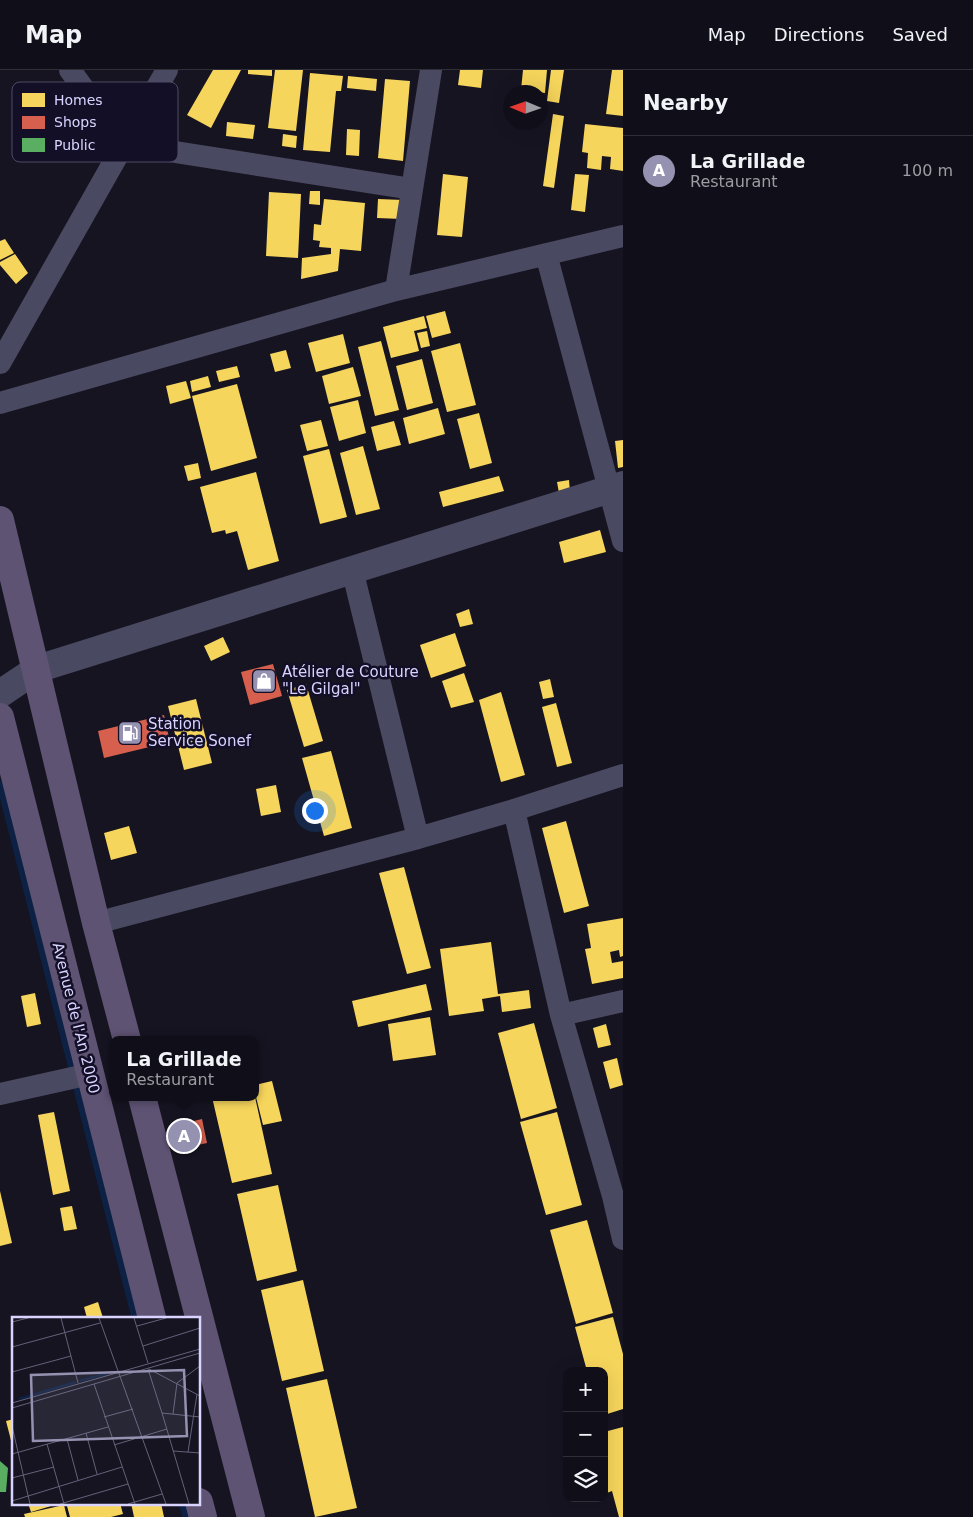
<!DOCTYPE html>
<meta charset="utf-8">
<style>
:root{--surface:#100f19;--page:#191822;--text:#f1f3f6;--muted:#9c9ca2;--line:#302f38;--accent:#9591b1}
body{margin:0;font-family:"DejaVu Sans",sans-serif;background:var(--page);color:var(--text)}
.controls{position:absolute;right:15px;bottom:15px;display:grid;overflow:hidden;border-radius:10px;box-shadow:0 5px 20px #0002}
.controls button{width:45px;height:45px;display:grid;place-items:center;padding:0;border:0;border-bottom:1px solid var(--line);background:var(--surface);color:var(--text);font:25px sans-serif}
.compass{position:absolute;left:503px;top:15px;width:45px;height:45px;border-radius:50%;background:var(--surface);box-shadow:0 5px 20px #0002;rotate:272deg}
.you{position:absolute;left:314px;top:740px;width:18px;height:18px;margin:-12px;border:4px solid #fff;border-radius:50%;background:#1a73e8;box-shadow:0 0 0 8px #1a73e833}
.badge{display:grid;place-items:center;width:32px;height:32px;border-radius:50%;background:var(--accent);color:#fff;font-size:16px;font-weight:700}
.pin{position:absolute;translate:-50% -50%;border:2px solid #fff;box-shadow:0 1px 5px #0006}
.popup{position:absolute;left:109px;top:966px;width:150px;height:65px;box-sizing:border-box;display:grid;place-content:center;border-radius:10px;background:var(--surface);filter:drop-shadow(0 1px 4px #0005);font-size:16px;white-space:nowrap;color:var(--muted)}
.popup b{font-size:19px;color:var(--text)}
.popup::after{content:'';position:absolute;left:50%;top:100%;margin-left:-10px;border:10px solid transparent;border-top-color:var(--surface)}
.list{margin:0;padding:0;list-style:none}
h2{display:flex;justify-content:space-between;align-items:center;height:65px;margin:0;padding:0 20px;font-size:21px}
h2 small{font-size:16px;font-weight:400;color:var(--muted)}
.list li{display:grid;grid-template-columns:32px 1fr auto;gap:15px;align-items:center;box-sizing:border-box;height:70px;padding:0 20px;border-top:1px solid var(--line)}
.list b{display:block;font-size:19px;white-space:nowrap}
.list p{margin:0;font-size:16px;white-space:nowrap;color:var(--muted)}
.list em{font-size:16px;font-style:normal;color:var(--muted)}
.icon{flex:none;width:28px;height:28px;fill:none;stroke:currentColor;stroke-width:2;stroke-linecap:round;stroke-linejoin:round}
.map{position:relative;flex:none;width:623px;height:1447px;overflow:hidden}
header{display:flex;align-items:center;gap:30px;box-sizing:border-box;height:70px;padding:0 25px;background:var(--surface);border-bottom:1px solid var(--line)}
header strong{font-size:24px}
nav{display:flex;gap:28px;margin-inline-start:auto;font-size:18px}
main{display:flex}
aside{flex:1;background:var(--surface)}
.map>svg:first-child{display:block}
.homes{fill:#f6d55c}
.shops{fill:#d6604d}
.public{fill:#5aae61}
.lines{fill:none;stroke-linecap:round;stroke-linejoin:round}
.stream{stroke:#0d2144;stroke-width:7}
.minor{stroke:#4a4962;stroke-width:22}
.tertiary{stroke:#4a4962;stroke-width:28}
.primary{stroke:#5e5373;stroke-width:28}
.labels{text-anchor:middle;stroke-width:5;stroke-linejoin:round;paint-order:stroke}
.poi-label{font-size:15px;fill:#d9d4ff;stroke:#130f26;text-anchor:start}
.street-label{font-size:15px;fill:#d9d4ff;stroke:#130f26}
.inset-river{fill:none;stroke:#0d2144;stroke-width:2.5}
.inset-road{fill:none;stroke:#64617a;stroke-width:1}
.view{fill:#9591b1;fill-opacity:0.15;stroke:#9591b1;stroke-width:2.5}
.inset-edge{fill:none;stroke:#d9d4ff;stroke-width:2.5}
.key{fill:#130f26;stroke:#4e4a67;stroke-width:1}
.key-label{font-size:14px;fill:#d9d4ff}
</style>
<header>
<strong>Map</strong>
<nav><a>Map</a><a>Directions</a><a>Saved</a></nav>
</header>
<main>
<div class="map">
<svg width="623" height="1447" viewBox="0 0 623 1447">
<rect width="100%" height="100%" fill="#161421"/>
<path class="homes" d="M213,0H241L211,58L187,45Z
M248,0H272V6L248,4Z
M275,0H303L296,61L268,58Z
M460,0H483L481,18L458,15Z
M523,0H547L545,23L521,20Z
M551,0H564L559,33L547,31Z
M612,0H623V46L606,44Z
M310,3L343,6L341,21H336L330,82L303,80Z
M348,6L377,9L376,21L347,18Z
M385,9L410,11L403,91L378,88Z
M73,32L89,54L79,61L63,39Z
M553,44L564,46L554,118L543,116Z
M227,52L255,55L253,69L226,66Z
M585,54L623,58V101L610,99L611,87L602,86L601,100L587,98L588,83L582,82Z
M347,59L360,60L359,86L346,85Z
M283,64L297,66L296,78L282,76Z
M443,104L468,107L462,167L437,165Z
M575,104L589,105L585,142L571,140Z
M310,121H320V135L309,134Z
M269,122L301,124L298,188L266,186Z
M324,129L365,133L361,181L340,179L338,201L301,209L302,188L331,184V178L319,177L320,171L313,170L314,154L321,155Z
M378,129L403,130L402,149L377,148Z
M5,169L14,183L0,190V171Z
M15,184L28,203L16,214L0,195V192Z
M445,241L451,263L432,268L426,246Z
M424,246L427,258L414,261L419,281L391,288L383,257Z
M427,261L430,276L421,278L417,263Z
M343,264L350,293L316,302L308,273Z
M381,271L399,340L375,346L358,277Z
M460,273L476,335L447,342L431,281Z
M286,280L291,298L275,302L270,284Z
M422,289L433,333L407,340L396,296Z
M237,296L240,307L219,312L216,301Z
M353,297L361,326L329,334L322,306Z
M208,306L211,317L192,322L190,311Z
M186,311L191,328L170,334L166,316Z
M237,314L257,388L211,401L192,326Z
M358,330L366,363L339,371L330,337Z
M438,338L445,364L409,374L403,348Z
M479,343L492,393L470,399L457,349Z
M321,350L328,376L307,381L300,355Z
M394,351L401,375L377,381L371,357Z
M623,370V397L618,398L615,371Z
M363,376L380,439L356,445L340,383Z
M329,379L347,447L320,454L303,386Z
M198,393L201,408L188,411L184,396Z
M256,402L279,491L248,500L237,461L226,464L225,460L212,463L200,417Z
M499,406L504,421L443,437L439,422Z
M569,410L570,422L559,423L557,412Z
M600,460L606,482L564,493L559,472Z
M469,539L473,554L460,557L456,544Z
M455,563L466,596L431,608L420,575Z
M223,567L230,582L211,591L204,576Z
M464,603L474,632L451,638L442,611Z
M550,609L554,627L543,629L539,612Z
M306,614L323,671L304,677L287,620Z
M501,622L525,705L501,712L479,630Z
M196,629L212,693L184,700L168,636Z
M556,633L572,693L557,697L542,637Z
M331,681L352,758L324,766L302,688Z
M276,715L281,742L261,746L256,719Z
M566,751L589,836L564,843L542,758Z
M129,756L137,783L111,790L104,763Z
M404,797L431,898L407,904L379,803Z
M623,848V886L620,887L619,880L610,882L612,893L623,891V908L592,914L585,879L591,878L587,854Z
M491,872L498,924L529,920L531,938L502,942L500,926L482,929L484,941L449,946L440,879Z
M426,914L432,940L358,957L352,931Z
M35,923L41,954L27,957L21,926Z
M430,947L436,985L393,991L388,954Z
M534,953L557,1038L521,1049L498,963Z
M606,954L611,975L598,978L593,958Z
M617,988L623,1015L610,1019L603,992Z
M272,1011L282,1051L263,1055L255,1023V1015Z
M212,1027H255L272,1104L232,1113Z
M54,1042L70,1121L53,1125L38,1045Z
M557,1042L582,1135L546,1145L520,1052Z
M278,1115L297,1201L257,1211L237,1124Z
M0,1121L12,1173L0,1176Z
M72,1136L77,1159L64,1161L60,1138Z
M587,1150L613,1243L576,1254L550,1160Z
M303,1210L324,1301L282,1311L261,1220Z
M98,1232L103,1248H87L84,1237Z
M613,1247L623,1284V1339L604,1345V1301H587L575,1257Z
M327,1309L357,1438L315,1447L286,1318Z
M14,1349V1378H13L6,1351Z
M623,1357V1447H619L612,1421L604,1424V1401L606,1400L604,1392V1362Z
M28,1433H58V1434L31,1442Z
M75,1433H120L123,1444L111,1447H70L67,1436Z
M131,1433H161L164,1447H134Z
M64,1435L67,1447H25L24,1444Z"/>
<path class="shops" d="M273,594L282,626L250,635L241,602Z
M164,645L170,672L104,688L98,661Z
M202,1049L207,1073L184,1078L178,1055Z"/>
<path class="public" d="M0,1391L8,1398L6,1422H0Z"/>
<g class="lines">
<path class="stream" d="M0,714L135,1248
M182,1433L186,1447"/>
<path class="minor" d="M70,0L124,74L412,119
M431,0L396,220L623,166
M546,184L623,471
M0,293L124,74L167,0
M0,333L396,220
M352,499L418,768
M514,740L561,945L613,1126L623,1169
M96,853L418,768L514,740L623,705
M561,945L623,931
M0,1024L90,1004"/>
<path class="tertiary" d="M0,624L37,599L623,415"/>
<path class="primary" d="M0,450L96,853L127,970
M0,647L152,1248
M142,1027L251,1447
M199,1432L203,1447"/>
</g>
<defs>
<symbol id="shop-square" viewBox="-11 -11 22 22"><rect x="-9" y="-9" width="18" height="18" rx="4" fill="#9591b1" stroke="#130f26"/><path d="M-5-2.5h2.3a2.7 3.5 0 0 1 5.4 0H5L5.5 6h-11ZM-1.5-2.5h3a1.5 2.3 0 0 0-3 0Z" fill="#fff"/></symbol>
<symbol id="fuel-square" viewBox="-11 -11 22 22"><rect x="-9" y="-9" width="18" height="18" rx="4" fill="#9591b1" stroke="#130f26"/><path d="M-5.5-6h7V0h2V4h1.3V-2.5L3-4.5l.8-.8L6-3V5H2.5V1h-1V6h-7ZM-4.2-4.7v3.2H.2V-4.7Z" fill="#fff"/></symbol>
</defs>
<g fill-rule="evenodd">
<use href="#shop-square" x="250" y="597" width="28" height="28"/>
<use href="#fuel-square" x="116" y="649" width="28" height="28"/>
</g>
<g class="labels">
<g class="poi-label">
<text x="282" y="607">Atélier de Couture<tspan x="282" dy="17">"Le Gilgal"</tspan></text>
<text x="148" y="659">Station<tspan x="148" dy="17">Service Sonef</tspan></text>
</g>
<g class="street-label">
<text transform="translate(76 948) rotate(76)" y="5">Avenue de l'An 2000</text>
</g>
</g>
<g transform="translate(12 1247)">
<rect width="188" height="188" fill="#161421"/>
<path class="inset-river" d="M67,64L100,55M7,82L64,65"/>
<path class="inset-road" d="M49,1L66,66M87,1L154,187M122,1L136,46M0,5L16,1M125,9L154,1M131,29L188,11M0,30L88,6M136,52L150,96M137,52L188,79M0,55L59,39M82,67L123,187M0,86L188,32M0,91L188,36M161,97L165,66L188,49M92,100L121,92M0,109L18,187M74,116L85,157M55,122L66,163M35,127L52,187M102,128L155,112M161,134L188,136M176,135L185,77M0,137L96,110M0,161L42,150M0,184L110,150M48,187L116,167M116,187L150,177M177,187L150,96L188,100"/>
<path class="view" d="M172,53L175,119L21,124L19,58Z"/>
<rect width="188" height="188" class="inset-edge"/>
</g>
<rect x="12" y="12" width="166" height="80" rx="8" class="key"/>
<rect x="22" y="23" width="23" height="14" fill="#f6d55c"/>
<rect x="22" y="46" width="23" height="13" fill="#d6604d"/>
<rect x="22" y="68" width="23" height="14" fill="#5aae61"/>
<g class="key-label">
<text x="54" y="35">Homes</text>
<text x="54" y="57">Shops</text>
<text x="54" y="80">Public</text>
</g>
</svg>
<div class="controls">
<button>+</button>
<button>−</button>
<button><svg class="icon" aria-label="layers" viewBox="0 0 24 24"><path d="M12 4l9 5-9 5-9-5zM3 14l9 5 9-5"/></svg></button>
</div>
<svg class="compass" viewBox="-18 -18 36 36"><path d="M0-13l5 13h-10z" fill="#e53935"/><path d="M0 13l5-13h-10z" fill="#9c9ca2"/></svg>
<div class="you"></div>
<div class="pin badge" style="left:184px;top:1066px">A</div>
<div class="popup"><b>La Grillade</b>Restaurant</div>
</div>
<aside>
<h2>Nearby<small></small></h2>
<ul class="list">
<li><span class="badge">A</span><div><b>La Grillade</b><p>Restaurant</p></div><em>100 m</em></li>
</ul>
</aside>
</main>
